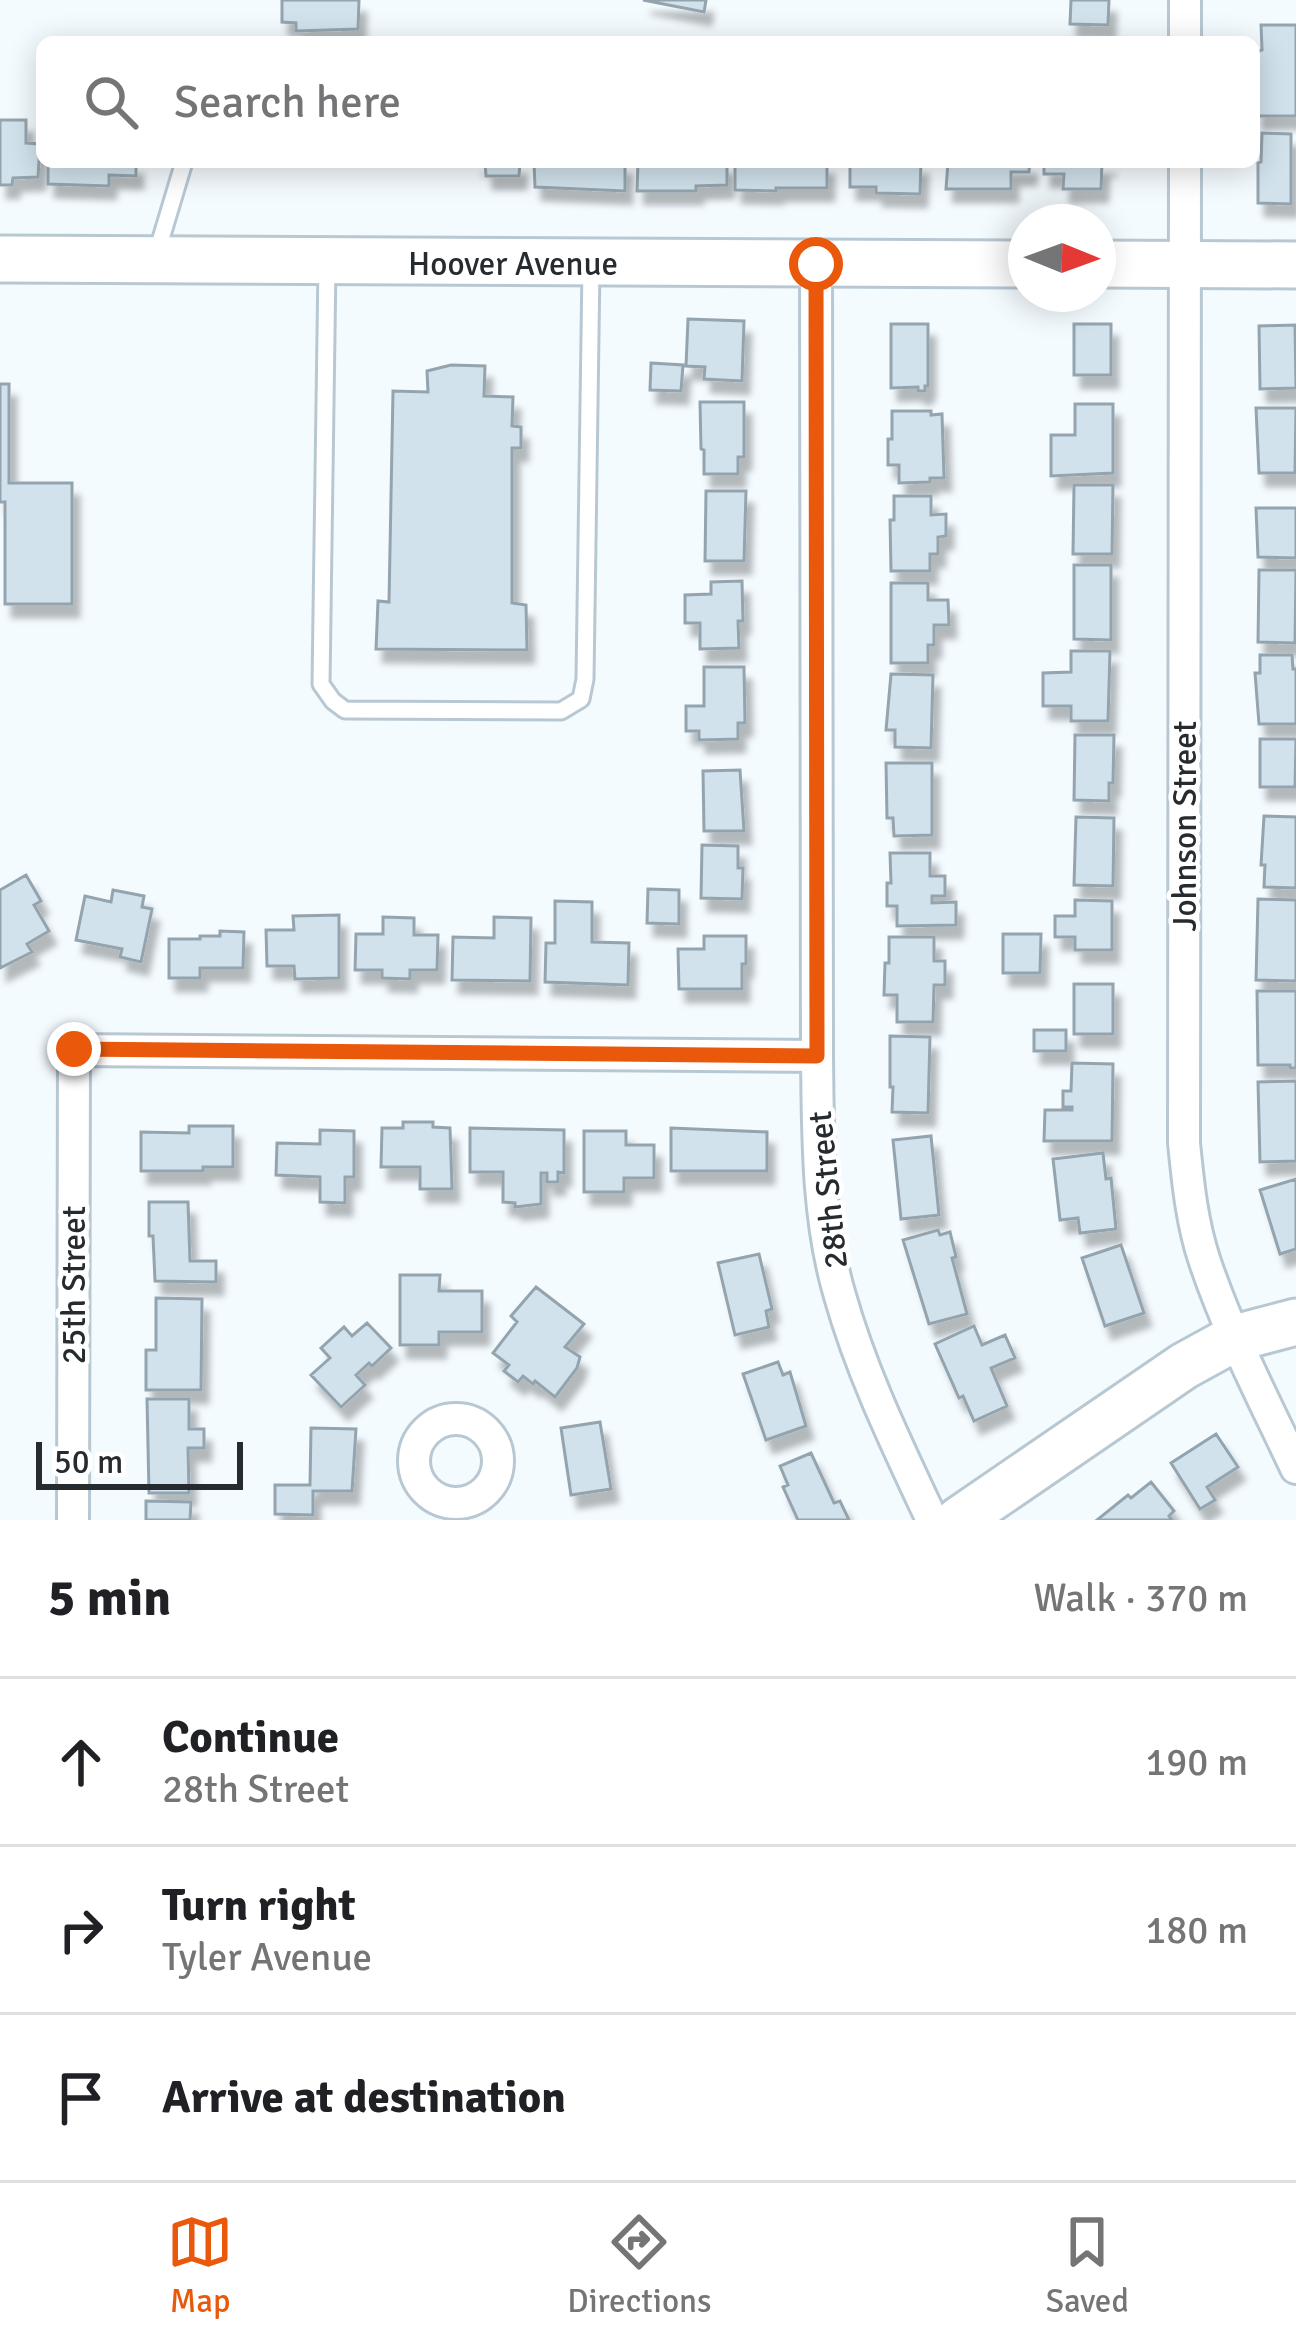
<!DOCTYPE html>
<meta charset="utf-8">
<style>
:root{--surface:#fff;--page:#f6f6f6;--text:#202124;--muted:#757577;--line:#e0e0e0;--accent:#ea580c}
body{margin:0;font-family:Signika,sans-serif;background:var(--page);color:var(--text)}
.compass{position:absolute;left:1008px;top:204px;width:108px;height:108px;border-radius:50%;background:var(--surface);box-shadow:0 6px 30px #0003;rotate:91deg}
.scale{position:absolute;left:36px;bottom:30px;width:207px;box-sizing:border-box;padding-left:12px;border:6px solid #252b2f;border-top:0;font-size:33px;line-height:42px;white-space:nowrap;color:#252b2f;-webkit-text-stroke:9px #fff;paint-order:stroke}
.stop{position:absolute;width:36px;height:36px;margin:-27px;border:9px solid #ea580c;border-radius:50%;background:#fff}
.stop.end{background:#ea580c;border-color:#fff;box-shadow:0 3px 12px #0008}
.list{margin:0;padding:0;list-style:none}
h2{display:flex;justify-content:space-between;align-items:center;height:156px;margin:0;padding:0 48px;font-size:51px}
h2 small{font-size:39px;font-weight:400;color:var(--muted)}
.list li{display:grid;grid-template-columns:78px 1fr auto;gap:36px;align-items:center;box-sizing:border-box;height:168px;padding:0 48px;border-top:3px solid var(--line)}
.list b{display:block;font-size:45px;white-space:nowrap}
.list p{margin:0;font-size:39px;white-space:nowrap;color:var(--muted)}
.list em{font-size:39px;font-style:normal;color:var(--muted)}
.icon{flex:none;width:66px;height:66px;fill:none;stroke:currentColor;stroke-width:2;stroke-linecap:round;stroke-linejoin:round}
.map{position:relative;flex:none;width:1296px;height:1520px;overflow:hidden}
.search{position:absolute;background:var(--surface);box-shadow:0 6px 30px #0003;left:36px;right:36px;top:36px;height:132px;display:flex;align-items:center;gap:30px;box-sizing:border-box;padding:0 42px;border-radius:18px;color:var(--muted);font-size:45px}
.sheet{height:660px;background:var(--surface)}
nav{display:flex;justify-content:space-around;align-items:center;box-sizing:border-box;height:168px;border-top:3px solid var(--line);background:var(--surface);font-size:33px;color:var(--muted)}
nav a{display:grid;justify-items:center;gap:6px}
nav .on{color:var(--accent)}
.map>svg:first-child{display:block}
.building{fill:#d1e2ec;stroke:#94a4ae;stroke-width:3;filter:url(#shadow)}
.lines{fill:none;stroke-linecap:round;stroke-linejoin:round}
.lane-casing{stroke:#b8c8d3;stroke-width:21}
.street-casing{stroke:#b8c8d3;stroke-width:36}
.secondary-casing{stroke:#b8c8d3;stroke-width:51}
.lane{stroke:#fff;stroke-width:15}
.street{stroke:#fff;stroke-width:30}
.secondary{stroke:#fff;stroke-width:45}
.route{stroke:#ea580c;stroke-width:15}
.labels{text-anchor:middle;stroke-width:9;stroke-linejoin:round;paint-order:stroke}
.street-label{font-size:33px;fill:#252b2f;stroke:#fff}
</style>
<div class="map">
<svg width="1296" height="1520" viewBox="0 0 1296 1520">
<defs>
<filter id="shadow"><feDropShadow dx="7" dy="13" stdDeviation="3" flood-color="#0004"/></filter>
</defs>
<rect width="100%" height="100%" fill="#f4fbff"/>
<path class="building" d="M282,0H359L358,29L296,31V23L282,22Z
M643,0H706L704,12Z
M1071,0H1109L1108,25L1070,24Z
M1261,25H1296V116H1256V52L1262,50Z
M0,120H26V143L40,144L38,177L13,178L12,185H0Z
M1262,133L1291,134V204L1258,203V163L1261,162Z
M48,162H136V176L109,175V186L48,184Z
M474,162H520L519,176H486L485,162Z
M534,162H625V191L535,187Z
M638,162H727V185L696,186V191H637Z
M735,162H827V188H776V191L735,190Z
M850,162H921L920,194L876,193V187H850Z
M948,162H1030L1029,172H1011V189H946Z
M1044,162H1110L1102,163L1101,189H1063L1064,174H1044Z
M688,319L744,321L742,381L704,379L705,367L686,366Z
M891,324H928V386H925V391H918V387L891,388Z
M1074,324H1111V375H1074Z
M1295,325L1296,388L1260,389L1259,326Z
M651,363L683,365L681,391L650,390Z
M451,365L485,366L484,396L513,397L512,426L521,427V448H512V603L526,605L527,650L376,649L378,601L389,602L393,391L428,392L427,371Z
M0,384H9V483H72V604H5V502H0Z
M700,402H744V457H738V474H704V450L701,449Z
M1075,404H1113V473L1051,476V435H1075Z
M1256,408H1296L1295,473H1259Z
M892,411H931V415L942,414L944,478H930V482L899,483V465H888V439H892Z
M1074,485H1113L1112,554H1073Z
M706,491H746L744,561H705Z
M894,496H931V515L946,514V536L938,537V554H930V571H891L890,520H894Z
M1256,508H1296V558L1258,557Z
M1074,565H1111V640L1074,639Z
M1259,570H1296L1295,643L1258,642Z
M742,581L743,621H738L739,648L700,649V623H685V595L711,594V582Z
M891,583H928V600H948L949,625H934V645H928V663H891Z
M1071,651H1110L1108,721H1071V706H1043V673L1071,672Z
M1260,655H1292L1293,669H1296V724H1259L1255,673H1260Z
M704,667H744L745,723H738V739L699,740V731H686V706H704Z
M891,674L933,675L931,748L895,747V730H886Z
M1075,735H1114L1113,783H1109V801L1074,800Z
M1260,739H1296L1295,787H1260Z
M886,763H932V835L894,836L893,818H887Z
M740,770L744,831H704L703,771Z
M1264,816L1296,817V888L1264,887L1265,865H1261Z
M1076,817L1114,818L1113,886L1074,885Z
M702,845L738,846V868H743L742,899L701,898Z
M890,853H930V876H945V896H932V903L956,902V925L897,926V906H887V883H891Z
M26,875L41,901L34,905L49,931L27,944L32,952L0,968V890Z
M648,889L679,890V924L647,923Z
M113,890L144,896L142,907L152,909L141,962L120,957L122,949L76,940L85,896L111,902Z
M1258,899L1296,900V981L1256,980Z
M1075,900L1112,901V950H1075V937H1055V916H1075Z
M555,901L592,902V942L629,943L628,985L545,982L546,943H555Z
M339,915V978L295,979L294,966H267L266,930H294L293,916Z
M383,917L414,918V935H438L437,970H410V979L382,978V970H355L356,934H383Z
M494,917L531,918L530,981L452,980L453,937L494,938Z
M220,931L244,932L243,968H200V978H169V939H200V936H220Z
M1003,934H1041L1040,973H1003Z
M704,936H746V964H742V989H679L678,949H704Z
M889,937H934V961H945V985H934L933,1022H897V995H884L885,963H889Z
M1074,984H1113V1034H1074Z
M1257,991H1296V1068H1290V1065H1258Z
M1034,1030H1066V1051H1034Z
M890,1036L930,1037L928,1113L892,1112L893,1087H890Z
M1072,1063L1113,1064L1112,1141H1044L1045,1110H1072V1107H1063V1091H1071Z
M1296,1081V1161L1260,1162L1258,1082Z
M403,1122H433V1127L450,1128L452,1189H420V1167H381L382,1128H403Z
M189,1126H233V1167H203V1171H141V1132L189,1133Z
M470,1128L564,1130V1173L558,1172V1182H547V1173H541V1204L515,1207V1203L503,1202V1172H470Z
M671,1128L767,1132V1171H671Z
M320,1130L354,1131V1177H345V1203L320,1202V1177L276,1175L277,1143L320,1144Z
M584,1131H626V1145H654V1178H624V1192H584Z
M931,1136L939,1215L901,1219L893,1140Z
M1103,1153L1106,1179L1111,1178L1116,1229L1080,1233L1078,1218L1060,1220L1053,1159Z
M1296,1179V1249L1280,1254L1260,1190Z
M149,1202H188L190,1261H216V1282L155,1281L153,1236H149Z
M938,1230L940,1235L950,1232L956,1257L952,1258L967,1314L929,1324L903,1240Z
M1121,1245L1144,1313L1105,1326L1082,1258Z
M759,1254L772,1309L766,1311L769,1327L735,1335L718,1263Z
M400,1275H440L439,1291H482V1332H439V1345H400Z
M536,1287L584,1324L565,1347L580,1357L577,1368L555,1397L535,1381L533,1384L523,1376L518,1382L504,1371L509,1365L493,1353L517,1322L511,1316Z
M156,1298L202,1299L201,1390H146V1350H156Z
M367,1323L391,1348L372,1366L369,1363L356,1375L365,1385L341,1407L311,1375L330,1358L321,1348L344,1327L352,1336Z
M974,1326L982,1345L1005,1335L1015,1358L991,1368L1007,1406L974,1421L963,1396L959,1398L935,1344Z
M778,1362L783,1375L790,1372L806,1426L766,1440L743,1374Z
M147,1399H189V1429H204V1448H188L189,1493H149Z
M600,1422L611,1489L571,1495L561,1428Z
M311,1428L356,1429L352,1491H313V1515L275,1514V1485H310Z
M1216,1434L1238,1467L1207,1487L1215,1500L1200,1509L1171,1463Z
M811,1453L834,1503L840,1501L849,1520H798L783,1487L788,1485L780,1466Z
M1151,1482L1174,1511L1169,1516L1172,1520H1097L1128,1495L1131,1498Z
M146,1501L191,1502L190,1520H146Z"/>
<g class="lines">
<defs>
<path id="lane" d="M157,252L184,162
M327,264L321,684L333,701L345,710L561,711L581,699L585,679L591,267"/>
<path id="street" d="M1185,42V0
M1185,162L1184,1143C1188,1183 1192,1224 1205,1262C1229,1333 1264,1400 1296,1468
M816,264L817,1056C818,1136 817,1219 840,1296C862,1374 898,1447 932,1520
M414 1461a42 42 0 1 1 84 0a42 42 0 1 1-84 0Z
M73,1520L74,1050L817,1056"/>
<path id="secondary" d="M0,259L1026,264
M1098,264L1296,265
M959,1520L1184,1366L1235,1338L1296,1322"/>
</defs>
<use href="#lane" class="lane-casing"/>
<use href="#street" class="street-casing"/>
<use href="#secondary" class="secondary-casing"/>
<use href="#lane" class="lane"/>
<use href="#street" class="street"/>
<use href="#secondary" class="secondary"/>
</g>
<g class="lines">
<path class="route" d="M74,1049L817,1056L816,264"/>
</g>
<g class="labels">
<g class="street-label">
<text x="513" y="275">Hoover Avenue</text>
<text transform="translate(1184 826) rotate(-90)" y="12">Johnson Street</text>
<text transform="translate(827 1190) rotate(-96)" y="12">28th Street</text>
<text transform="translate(73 1285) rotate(-90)" y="12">25th Street</text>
</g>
</g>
</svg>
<svg class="compass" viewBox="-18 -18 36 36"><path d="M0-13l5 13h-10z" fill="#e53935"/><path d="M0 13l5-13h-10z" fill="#757577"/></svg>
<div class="scale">50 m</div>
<div class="stop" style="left:816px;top:264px"></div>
<div class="stop end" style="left:74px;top:1049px"></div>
<div class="search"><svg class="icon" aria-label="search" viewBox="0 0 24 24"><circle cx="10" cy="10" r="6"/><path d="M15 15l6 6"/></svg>Search here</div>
</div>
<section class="sheet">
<h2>5 min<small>Walk · 370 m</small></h2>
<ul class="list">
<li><svg class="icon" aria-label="ahead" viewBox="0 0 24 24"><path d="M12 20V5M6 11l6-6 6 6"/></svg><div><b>Continue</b><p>28th Street</p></div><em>190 m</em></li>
<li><svg class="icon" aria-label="right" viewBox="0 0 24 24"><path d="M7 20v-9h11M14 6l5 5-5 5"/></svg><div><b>Turn right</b><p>Tyler Avenue</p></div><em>180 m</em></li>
<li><svg class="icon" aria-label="arrive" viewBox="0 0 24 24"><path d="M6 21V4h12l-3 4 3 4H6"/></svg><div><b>Arrive at destination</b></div></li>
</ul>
</section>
<nav>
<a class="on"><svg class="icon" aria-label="map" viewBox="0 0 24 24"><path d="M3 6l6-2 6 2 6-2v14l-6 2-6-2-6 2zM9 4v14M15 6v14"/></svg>Map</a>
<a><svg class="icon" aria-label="directions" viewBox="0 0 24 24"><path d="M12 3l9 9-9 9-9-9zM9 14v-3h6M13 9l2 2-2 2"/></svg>Directions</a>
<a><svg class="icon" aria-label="saved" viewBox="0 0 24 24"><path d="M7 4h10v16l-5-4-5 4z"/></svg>Saved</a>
</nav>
